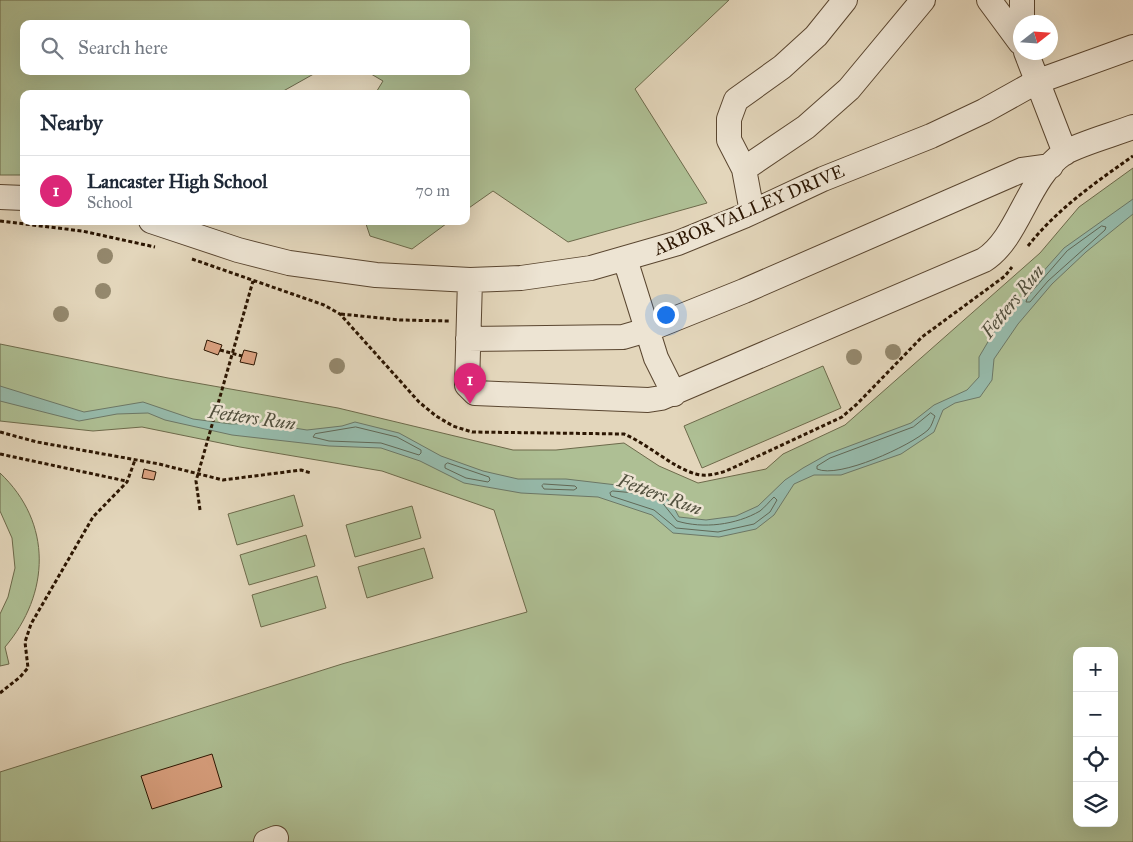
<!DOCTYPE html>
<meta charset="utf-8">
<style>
:root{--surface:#fff;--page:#f6f6f7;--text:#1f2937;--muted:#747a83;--line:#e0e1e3;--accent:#db2777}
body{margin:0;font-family:"IM FELL Great Primer",serif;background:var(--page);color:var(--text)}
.controls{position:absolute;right:15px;bottom:15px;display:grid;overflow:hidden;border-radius:10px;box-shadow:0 5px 20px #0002}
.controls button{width:45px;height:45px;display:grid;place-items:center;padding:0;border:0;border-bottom:1px solid var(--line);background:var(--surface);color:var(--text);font:25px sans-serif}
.compass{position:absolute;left:1013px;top:15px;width:45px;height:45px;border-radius:50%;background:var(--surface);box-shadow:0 5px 20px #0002;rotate:73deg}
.you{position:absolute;left:665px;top:314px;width:18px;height:18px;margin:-12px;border:4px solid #fff;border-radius:50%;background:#1a73e8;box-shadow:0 0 0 8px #1a73e833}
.badge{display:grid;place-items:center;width:32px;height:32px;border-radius:50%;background:var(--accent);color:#fff;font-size:16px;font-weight:700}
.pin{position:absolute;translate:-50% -41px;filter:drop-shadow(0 1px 2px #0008)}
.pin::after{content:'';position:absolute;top:26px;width:18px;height:15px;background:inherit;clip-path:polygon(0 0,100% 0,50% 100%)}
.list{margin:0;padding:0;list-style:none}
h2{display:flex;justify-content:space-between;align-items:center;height:65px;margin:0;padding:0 20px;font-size:21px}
h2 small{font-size:16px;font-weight:400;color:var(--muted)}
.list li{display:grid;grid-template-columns:32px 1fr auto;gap:15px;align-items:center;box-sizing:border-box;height:70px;padding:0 20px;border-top:1px solid var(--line)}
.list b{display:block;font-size:19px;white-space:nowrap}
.list p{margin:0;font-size:16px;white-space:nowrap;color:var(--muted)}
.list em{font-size:16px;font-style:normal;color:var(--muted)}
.icon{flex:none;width:28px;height:28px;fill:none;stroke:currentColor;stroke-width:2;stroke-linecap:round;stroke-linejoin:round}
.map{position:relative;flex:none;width:1133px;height:842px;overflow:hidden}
.search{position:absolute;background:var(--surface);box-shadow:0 5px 20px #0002;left:20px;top:20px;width:450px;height:55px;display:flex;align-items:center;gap:12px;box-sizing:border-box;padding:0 18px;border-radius:10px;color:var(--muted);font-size:19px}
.panel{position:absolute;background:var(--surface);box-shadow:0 5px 20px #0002;left:20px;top:90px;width:450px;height:135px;border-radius:10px}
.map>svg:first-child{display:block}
.green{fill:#aebf94;stroke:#6d6a4b;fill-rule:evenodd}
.water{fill:#96baab;stroke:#6c7867}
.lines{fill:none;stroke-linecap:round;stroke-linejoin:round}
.shore{stroke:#616856;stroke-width:1}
.building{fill:#daa180;stroke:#2c1602}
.minor-casing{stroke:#5a4630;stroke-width:26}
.path{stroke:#2c1602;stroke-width:3;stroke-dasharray:4 2.5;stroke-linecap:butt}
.minor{stroke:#ede4d3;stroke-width:24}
.tree{fill:#94886d}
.labels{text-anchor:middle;stroke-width:5;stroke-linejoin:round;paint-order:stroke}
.street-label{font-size:18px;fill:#2c1602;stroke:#ede4d3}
.water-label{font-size:19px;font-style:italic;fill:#514f3d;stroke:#ede4d3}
</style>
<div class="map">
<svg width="1133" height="842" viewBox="0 0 1133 842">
<rect width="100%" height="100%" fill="#e3d6bb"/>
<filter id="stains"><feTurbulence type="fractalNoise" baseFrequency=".004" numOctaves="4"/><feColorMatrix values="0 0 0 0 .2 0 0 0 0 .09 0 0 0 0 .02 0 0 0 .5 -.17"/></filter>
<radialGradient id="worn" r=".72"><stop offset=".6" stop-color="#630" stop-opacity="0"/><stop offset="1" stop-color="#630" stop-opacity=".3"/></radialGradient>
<path class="green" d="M0,0H729L635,89L707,203L568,242L493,191L466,210V94H375L383,81L366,71H466V24H24V71H319L278,94H24V175H0Z
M1133,168V842H0V772L342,664L527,612L494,510L382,471L240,447L142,427L93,431L0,421V344L168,378L338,408L513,450H556L624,443L659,466L698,483L766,469L783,454L845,425L1040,253L1079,207ZM1077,651H1114V823H1077Z
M365,221H450L412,249L370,236Z
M823,366L841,408L702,468L684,426Z
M0,473C53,523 50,594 5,647L9,664L0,666V614L8,597L15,568L12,538L0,511Z
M294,495L303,526L237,545L228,514Z
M412,506L421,538L355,557L346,525Z
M306,535L315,566L249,585L240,555Z
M424,548L433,578L367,598L358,567Z
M317,576L326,608L261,627L252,595Z"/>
<path class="water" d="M1133,199V214L1086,252L1052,284L1018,324L994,359L992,380L980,397L955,403L943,410L934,432L901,454L841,475H814L794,484L774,515L756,529L719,537L673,533L652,515L598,497L521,493L464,483L420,461L381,448L329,446L232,435L165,420L148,413L117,414L79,421L0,401V386L84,412L143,402L193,419L231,424L262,423L307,430L342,426L355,422L399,433L441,456L483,471L518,479H566L659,490L672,504L679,517L706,520L736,516L758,506L785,480L803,468L828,454L911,423L934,405L967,390L979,377V357L992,335L1024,293L1064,248Z"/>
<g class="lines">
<path class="shore" d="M1102,226L1106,227L1105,230L1048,281L1030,302H1026L1028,296L1067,251Z
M931,413L935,416C933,420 932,426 928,430C910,446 839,479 817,469V466L830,458L913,427Z
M356,427L397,437L421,450V453L419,455L381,443L329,441L313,437L315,434Z
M448,463L489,477L490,480L488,482L466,478L445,468V465Z
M544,484L575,486L577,488L574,490L544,489L542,486Z
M613,491L656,495L677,521C703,529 736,525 760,511C765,507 769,502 774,497L777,500L770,512L754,524L718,532L676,528L654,510L611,496L610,493Z"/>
</g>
<path class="building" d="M207,340L222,345L218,355L204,350Z
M244,350L257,353L254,365L240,362Z
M144,469L156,472L154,480L142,478Z
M212,754L222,787L152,809L141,776Z"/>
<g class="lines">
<defs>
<path id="minor" d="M989,0L1020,42
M1022,0V22
M1026,52L1065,153
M744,169L806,127L849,89L923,0
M0,197L24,198
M752,212L744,169L729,140V119L736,100L782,67L816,36L845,0
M151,221L238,250L289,263L376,275L470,280L521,278L591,268L678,243L744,216L823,179L931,136L984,111L1036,82L1133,47
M625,259L656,358L674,394
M470,280L467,385L475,393L648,400L661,398L984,260C1019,238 1027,178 1064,153C1079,144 1115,134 1133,127
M468,339L623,337L647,330L744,291L1022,170L1051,166
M266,842L276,838"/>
</defs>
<use href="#minor" class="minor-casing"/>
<path class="path" d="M0,221L82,231L155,247
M1028,246C1056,210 1096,182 1133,156
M192,259L324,305L340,314L419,402L436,416L453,426L472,432L624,434C648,444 673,468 696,474C706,477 716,474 726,471L842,417L857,404L922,337L1005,276L1012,267
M341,314L400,320L449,321
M220,350L242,356
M0,432L37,442L159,464L223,480L301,470L311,473
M0,454L126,481
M200,510L196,481L253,281
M0,693L20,677L28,668L25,642L31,624L93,517L127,482L135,460"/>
<use href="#minor" class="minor"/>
</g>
<g class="tree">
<circle cx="105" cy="256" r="8"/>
<circle cx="103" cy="291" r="8"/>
<circle cx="61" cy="314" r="8"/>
<circle cx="893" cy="352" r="8"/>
<circle cx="854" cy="357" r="8"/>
<circle cx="337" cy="366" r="8"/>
</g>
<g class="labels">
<g class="street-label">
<text transform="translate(749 210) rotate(-23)" y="6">ARBOR VALLEY DRIVE</text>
</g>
<g class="water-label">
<text transform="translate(1012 301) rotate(-51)" y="7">Fetters Run</text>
<text transform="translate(252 417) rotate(8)" y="7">Fetters Run</text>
<text transform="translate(660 494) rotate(20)" y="7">Fetters Run</text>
</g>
</g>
<rect width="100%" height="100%" filter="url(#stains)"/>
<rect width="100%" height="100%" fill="url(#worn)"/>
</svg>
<div class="controls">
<button>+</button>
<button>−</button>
<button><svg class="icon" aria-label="locate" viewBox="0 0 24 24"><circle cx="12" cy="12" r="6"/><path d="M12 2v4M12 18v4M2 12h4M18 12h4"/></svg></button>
<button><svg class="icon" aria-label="layers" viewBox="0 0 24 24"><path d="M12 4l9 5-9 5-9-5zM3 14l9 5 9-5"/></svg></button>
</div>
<svg class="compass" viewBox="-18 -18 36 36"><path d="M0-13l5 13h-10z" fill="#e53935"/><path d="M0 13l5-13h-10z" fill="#747a83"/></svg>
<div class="you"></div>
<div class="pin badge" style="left:470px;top:404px">1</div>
<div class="search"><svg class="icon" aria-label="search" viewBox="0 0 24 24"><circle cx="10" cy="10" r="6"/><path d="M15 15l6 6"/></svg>Search here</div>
<section class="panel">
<h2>Nearby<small></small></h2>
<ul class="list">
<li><span class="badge">1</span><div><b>Lancaster High School</b><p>School</p></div><em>70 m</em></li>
</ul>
</section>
</div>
